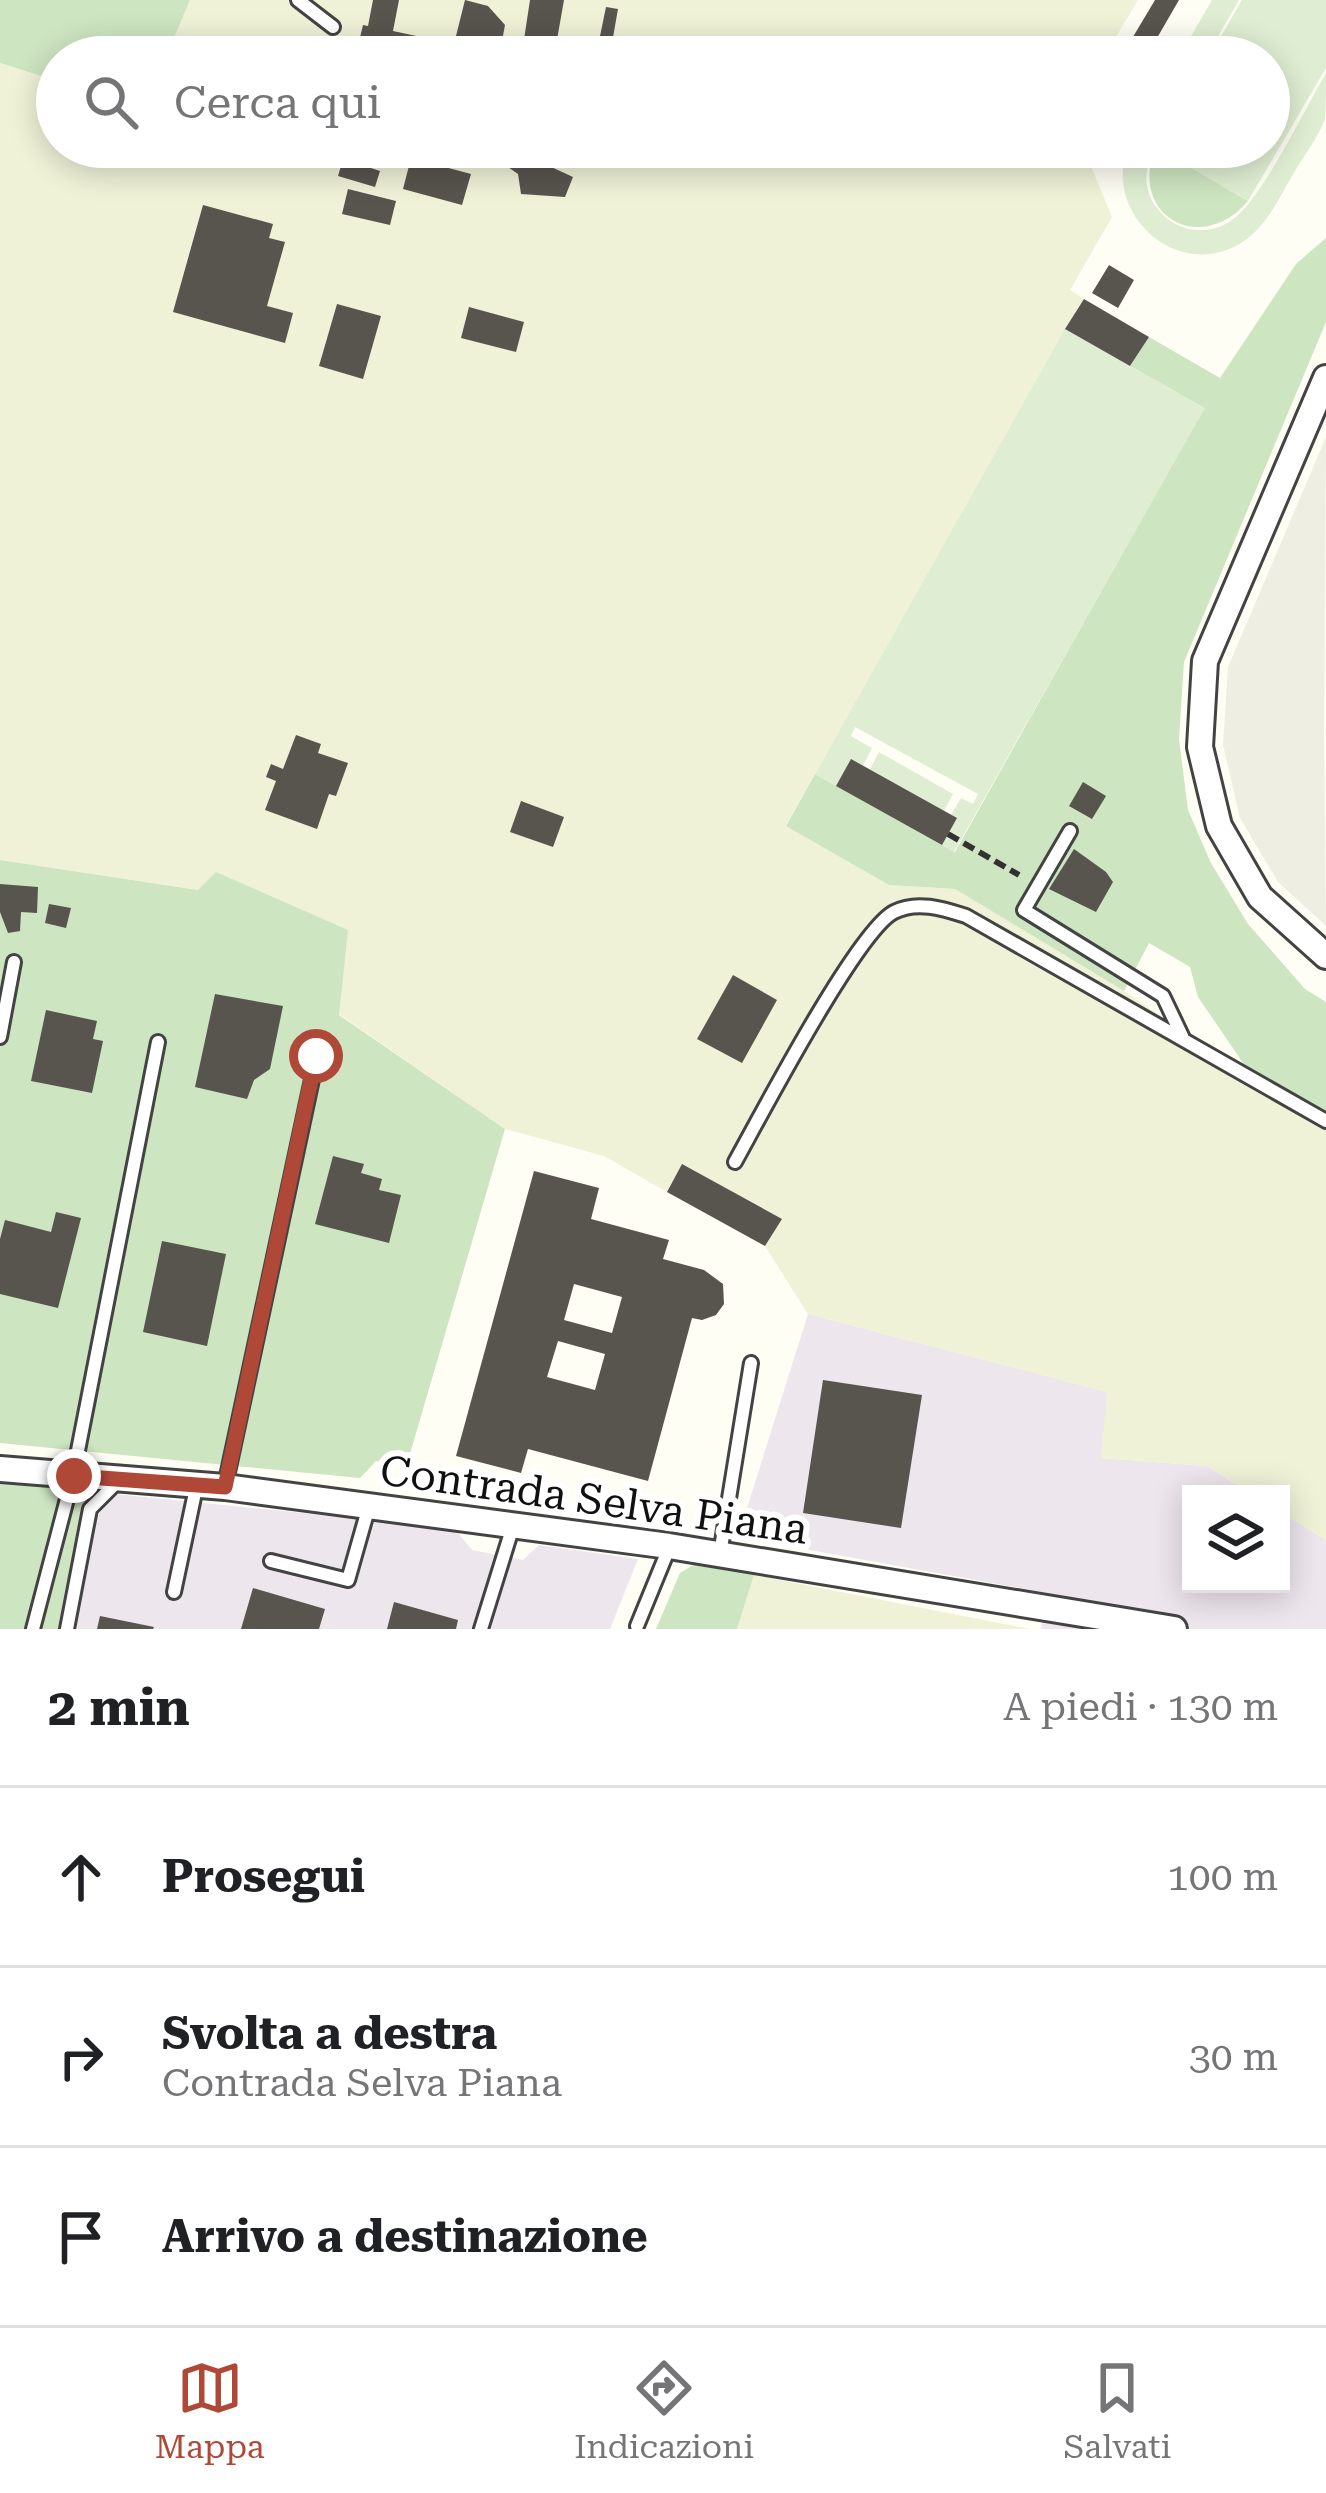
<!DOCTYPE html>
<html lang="it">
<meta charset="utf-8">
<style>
:root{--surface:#fff;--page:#f2f2f2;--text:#202124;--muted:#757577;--line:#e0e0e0;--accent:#b04838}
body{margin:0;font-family:"Roboto Serif",serif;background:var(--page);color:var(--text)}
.controls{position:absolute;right:36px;bottom:36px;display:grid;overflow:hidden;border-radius:0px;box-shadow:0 6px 30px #0003}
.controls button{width:108px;height:108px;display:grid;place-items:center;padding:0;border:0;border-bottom:3px solid var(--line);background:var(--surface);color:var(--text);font:60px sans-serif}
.stop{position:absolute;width:36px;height:36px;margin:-27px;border:9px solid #b04838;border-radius:50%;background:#fff}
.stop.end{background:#b04838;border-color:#fff;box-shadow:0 3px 12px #0008}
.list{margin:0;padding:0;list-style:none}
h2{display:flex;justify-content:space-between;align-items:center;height:156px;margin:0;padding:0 48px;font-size:51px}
h2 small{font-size:39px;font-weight:400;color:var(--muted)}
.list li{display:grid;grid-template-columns:78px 1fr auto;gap:36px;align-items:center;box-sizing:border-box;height:180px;padding:0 48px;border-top:3px solid var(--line)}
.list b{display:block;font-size:45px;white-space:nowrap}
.list p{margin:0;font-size:39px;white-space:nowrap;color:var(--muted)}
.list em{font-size:39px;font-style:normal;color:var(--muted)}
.icon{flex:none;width:66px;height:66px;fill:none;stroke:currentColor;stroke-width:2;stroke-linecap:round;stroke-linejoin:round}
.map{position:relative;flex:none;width:1326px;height:1629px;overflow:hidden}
.search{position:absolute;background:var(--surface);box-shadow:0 6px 30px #0003;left:36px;right:36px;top:36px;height:132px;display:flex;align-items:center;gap:30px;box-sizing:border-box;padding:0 42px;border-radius:66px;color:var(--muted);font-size:45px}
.sheet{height:696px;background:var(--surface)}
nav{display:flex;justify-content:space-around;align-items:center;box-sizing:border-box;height:168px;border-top:3px solid var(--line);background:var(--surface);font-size:33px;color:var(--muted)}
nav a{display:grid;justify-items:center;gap:6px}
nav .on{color:var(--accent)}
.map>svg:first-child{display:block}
.industrial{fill:#ede6ed}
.farmland{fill:#eff2d7}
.green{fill:#cee5c1}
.pitch{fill:#dfeed2;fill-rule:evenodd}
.plaza{fill:#efeee3}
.building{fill:#58544e;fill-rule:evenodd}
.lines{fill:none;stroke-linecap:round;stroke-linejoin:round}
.lane-casing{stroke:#434343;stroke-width:18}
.street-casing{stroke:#434343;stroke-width:30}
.path{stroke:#323232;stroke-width:6;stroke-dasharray:12 6;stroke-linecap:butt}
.lane{stroke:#fff;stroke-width:12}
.street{stroke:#fff;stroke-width:24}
.route{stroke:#b04838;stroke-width:15}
.labels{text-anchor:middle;stroke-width:12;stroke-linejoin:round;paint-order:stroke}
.street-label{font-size:42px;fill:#101010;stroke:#fff}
</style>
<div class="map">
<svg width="1326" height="1629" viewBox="0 0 1326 1629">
<rect width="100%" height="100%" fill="#fefef5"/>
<path class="industrial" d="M808,1314L1108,1392L1102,1458L1207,1466L1252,1494H1191V1584H1281V1512L1326,1540V1629H1041L1047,1593L750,1539L742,1524Z
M115,1494L454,1528L472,1550L523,1560L539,1545L638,1559L610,1629H74L93,1521Z"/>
<path class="farmland" d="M190,0H1138L1104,57H166Z
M0,63L57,81V147H1083L1112,217L1070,290L1084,299L786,825L889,885L955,889L1124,991L1254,1079L1326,1113V1540L1281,1512V1494H1252L1207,1466L1101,1458L1107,1392L808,1314L765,1246L781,1219L682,1165L667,1192L604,1156L505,1129L339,1014L199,890L0,860Z
M754,1575L1030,1629H737Z"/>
<path class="green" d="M0,0H190L166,57H57V81L0,63Z
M1156,147L1248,201C1201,257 1127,215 1156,147Z
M1326,238V322L1184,662L1179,739L1188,810L1211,863L1248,924L1305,989L1326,1002V1115L1254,1079L1198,997L1190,967L1149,943L1124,991L955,889L889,885L786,826L815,774L955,852L1204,408L1130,366L1149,337L1220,378L1296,264Z
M0,860L198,890L216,872L348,930L339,1015L505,1129L407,1464L376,1461L360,1478L0,1443Z
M0,1478L92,1484L63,1629H0Z
M700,1561H719L754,1575L737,1629H656L680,1573Z"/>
<path class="pitch" d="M1212,0H1239L1206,57H1179Z
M1242,0H1326V68L1248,201L1156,147H1269V57H1209Z
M1326,73C1326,87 1326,106 1325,119C1318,138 1302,158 1292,176C1277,202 1263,233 1234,247C1171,277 1103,210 1128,147H1153C1145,168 1142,189 1157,208C1176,234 1214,238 1238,215C1266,190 1305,109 1326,73Z
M1065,329L1205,408L954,852L815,774ZM855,727L978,794L973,804L961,798L951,815L944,811L953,794L879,752L870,769L863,766L872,748L851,736Z"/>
<path class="plaza" d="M1326,437L1324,736L1326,926L1278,882L1240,818L1223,745L1228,667Z"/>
<path class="building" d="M373,0H399L393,31L454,44L465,0L488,6L505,25L499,57L356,54L363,25L368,26Z
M530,0H564L555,51L523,46Z
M1155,0H1179L1146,57H1121Z
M606,7L618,9L612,43L599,41Z
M496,147H508L573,177L565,197L521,194L518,174L495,158Z
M411,158L471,174L462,205L403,189Z
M343,159L380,171L375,187L338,176Z
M348,189L396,201L390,225L342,214Z
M203,205L273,224L269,238L285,242L267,306L293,313L285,343L173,312Z
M1109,265L1134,280L1118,308L1092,293Z
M1084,299L1149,337L1130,366L1065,329Z
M337,304L381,316L363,379L319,366Z
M469,307L524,322L516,352L461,338Z
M296,735L321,744L318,753L348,763L336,796L329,794L317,829L265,810L276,781L266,777L271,764L283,769Z
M851,759L957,818L942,845L836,786Z
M1083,782L1106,796L1092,819L1069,806Z
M521,801L564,817L553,847L510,832Z
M1074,849L1106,872L1113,882L1096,912L1049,889Z
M0,884L38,887L37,913L21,912L20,931L8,933L0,912Z
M49,904L71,908L66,928L45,923Z
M733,975L777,1000L742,1063L697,1039Z
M215,994L283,1006L270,1069L254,1080L247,1099L195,1087Z
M46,1010L97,1021L93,1039L103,1041L92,1093L31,1081Z
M333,1156L364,1164L361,1173L382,1179L379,1190L401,1195L389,1243L315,1224Z
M682,1164L782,1219L765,1246L667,1192Z
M534,1171L599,1188L591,1219L669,1240L663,1259L704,1270L723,1284L724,1304L716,1315L702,1320L692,1318L648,1481L528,1449L521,1473L456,1456ZM574,1284L622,1297L612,1333L564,1320ZM558,1341L605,1354L595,1390L547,1377Z
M56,1212L81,1218L58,1308L0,1294V1239L5,1220L51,1232Z
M162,1241L226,1254L207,1346L143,1332Z
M823,1380L922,1395L901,1528L803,1513Z
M253,1588L325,1609L319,1629H241Z
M394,1602L458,1620L456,1629H387Z
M100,1616L154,1627L153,1629H97Z"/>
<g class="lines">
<defs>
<path id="lane" d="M298,0L333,27
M1070,831L1024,910L1163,996L1183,1038
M0,1037L14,962
M735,1162C760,1117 857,931 894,912C917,900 944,909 966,916L1326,1121
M225,1486L317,1056
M720,1554L751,1363
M271,1561L348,1580L369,1506
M174,1592L196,1488
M637,1626L669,1548
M33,1629L73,1476L158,1042
M67,1629L90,1509L118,1481
M481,1629L513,1526"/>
<path id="street" d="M1326,378L1205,661L1200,747L1219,826L1260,897L1326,956
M0,1469L225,1487L669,1546L1174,1629"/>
</defs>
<use href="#lane" class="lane-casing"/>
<use href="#street" class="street-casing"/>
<path class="path" d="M948,834L1019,875"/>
<use href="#lane" class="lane"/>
<use href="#street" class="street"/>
</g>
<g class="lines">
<path class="route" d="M74,1476L225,1487L316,1056"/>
</g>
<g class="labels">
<g class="street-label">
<text transform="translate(594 1499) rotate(8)" y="15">Contrada Selva Piana</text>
</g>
</g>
</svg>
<div class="controls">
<button><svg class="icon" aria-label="layers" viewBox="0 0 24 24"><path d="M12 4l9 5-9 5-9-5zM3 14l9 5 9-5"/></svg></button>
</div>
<div class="stop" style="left:316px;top:1056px"></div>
<div class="stop end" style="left:74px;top:1476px"></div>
<div class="search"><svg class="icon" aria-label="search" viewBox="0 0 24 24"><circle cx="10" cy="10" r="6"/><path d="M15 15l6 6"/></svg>Cerca qui</div>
</div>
<section class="sheet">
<h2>2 min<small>A piedi · 130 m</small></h2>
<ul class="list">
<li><svg class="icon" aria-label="ahead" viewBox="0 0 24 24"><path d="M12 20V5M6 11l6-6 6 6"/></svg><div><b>Prosegui</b></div><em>100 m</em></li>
<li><svg class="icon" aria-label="right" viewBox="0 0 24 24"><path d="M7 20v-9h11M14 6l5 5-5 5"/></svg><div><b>Svolta a destra</b><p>Contrada Selva Piana</p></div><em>30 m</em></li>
<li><svg class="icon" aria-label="arrive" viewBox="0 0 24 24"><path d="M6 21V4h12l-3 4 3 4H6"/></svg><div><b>Arrivo a destinazione</b></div></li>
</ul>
</section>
<nav>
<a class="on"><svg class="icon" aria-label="map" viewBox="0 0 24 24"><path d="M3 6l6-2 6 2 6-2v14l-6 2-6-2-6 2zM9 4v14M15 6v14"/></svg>Mappa</a>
<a><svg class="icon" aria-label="directions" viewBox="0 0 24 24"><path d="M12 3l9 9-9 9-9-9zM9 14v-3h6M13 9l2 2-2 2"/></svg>Indicazioni</a>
<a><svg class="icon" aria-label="saved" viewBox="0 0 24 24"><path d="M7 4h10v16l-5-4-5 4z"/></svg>Salvati</a>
</nav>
